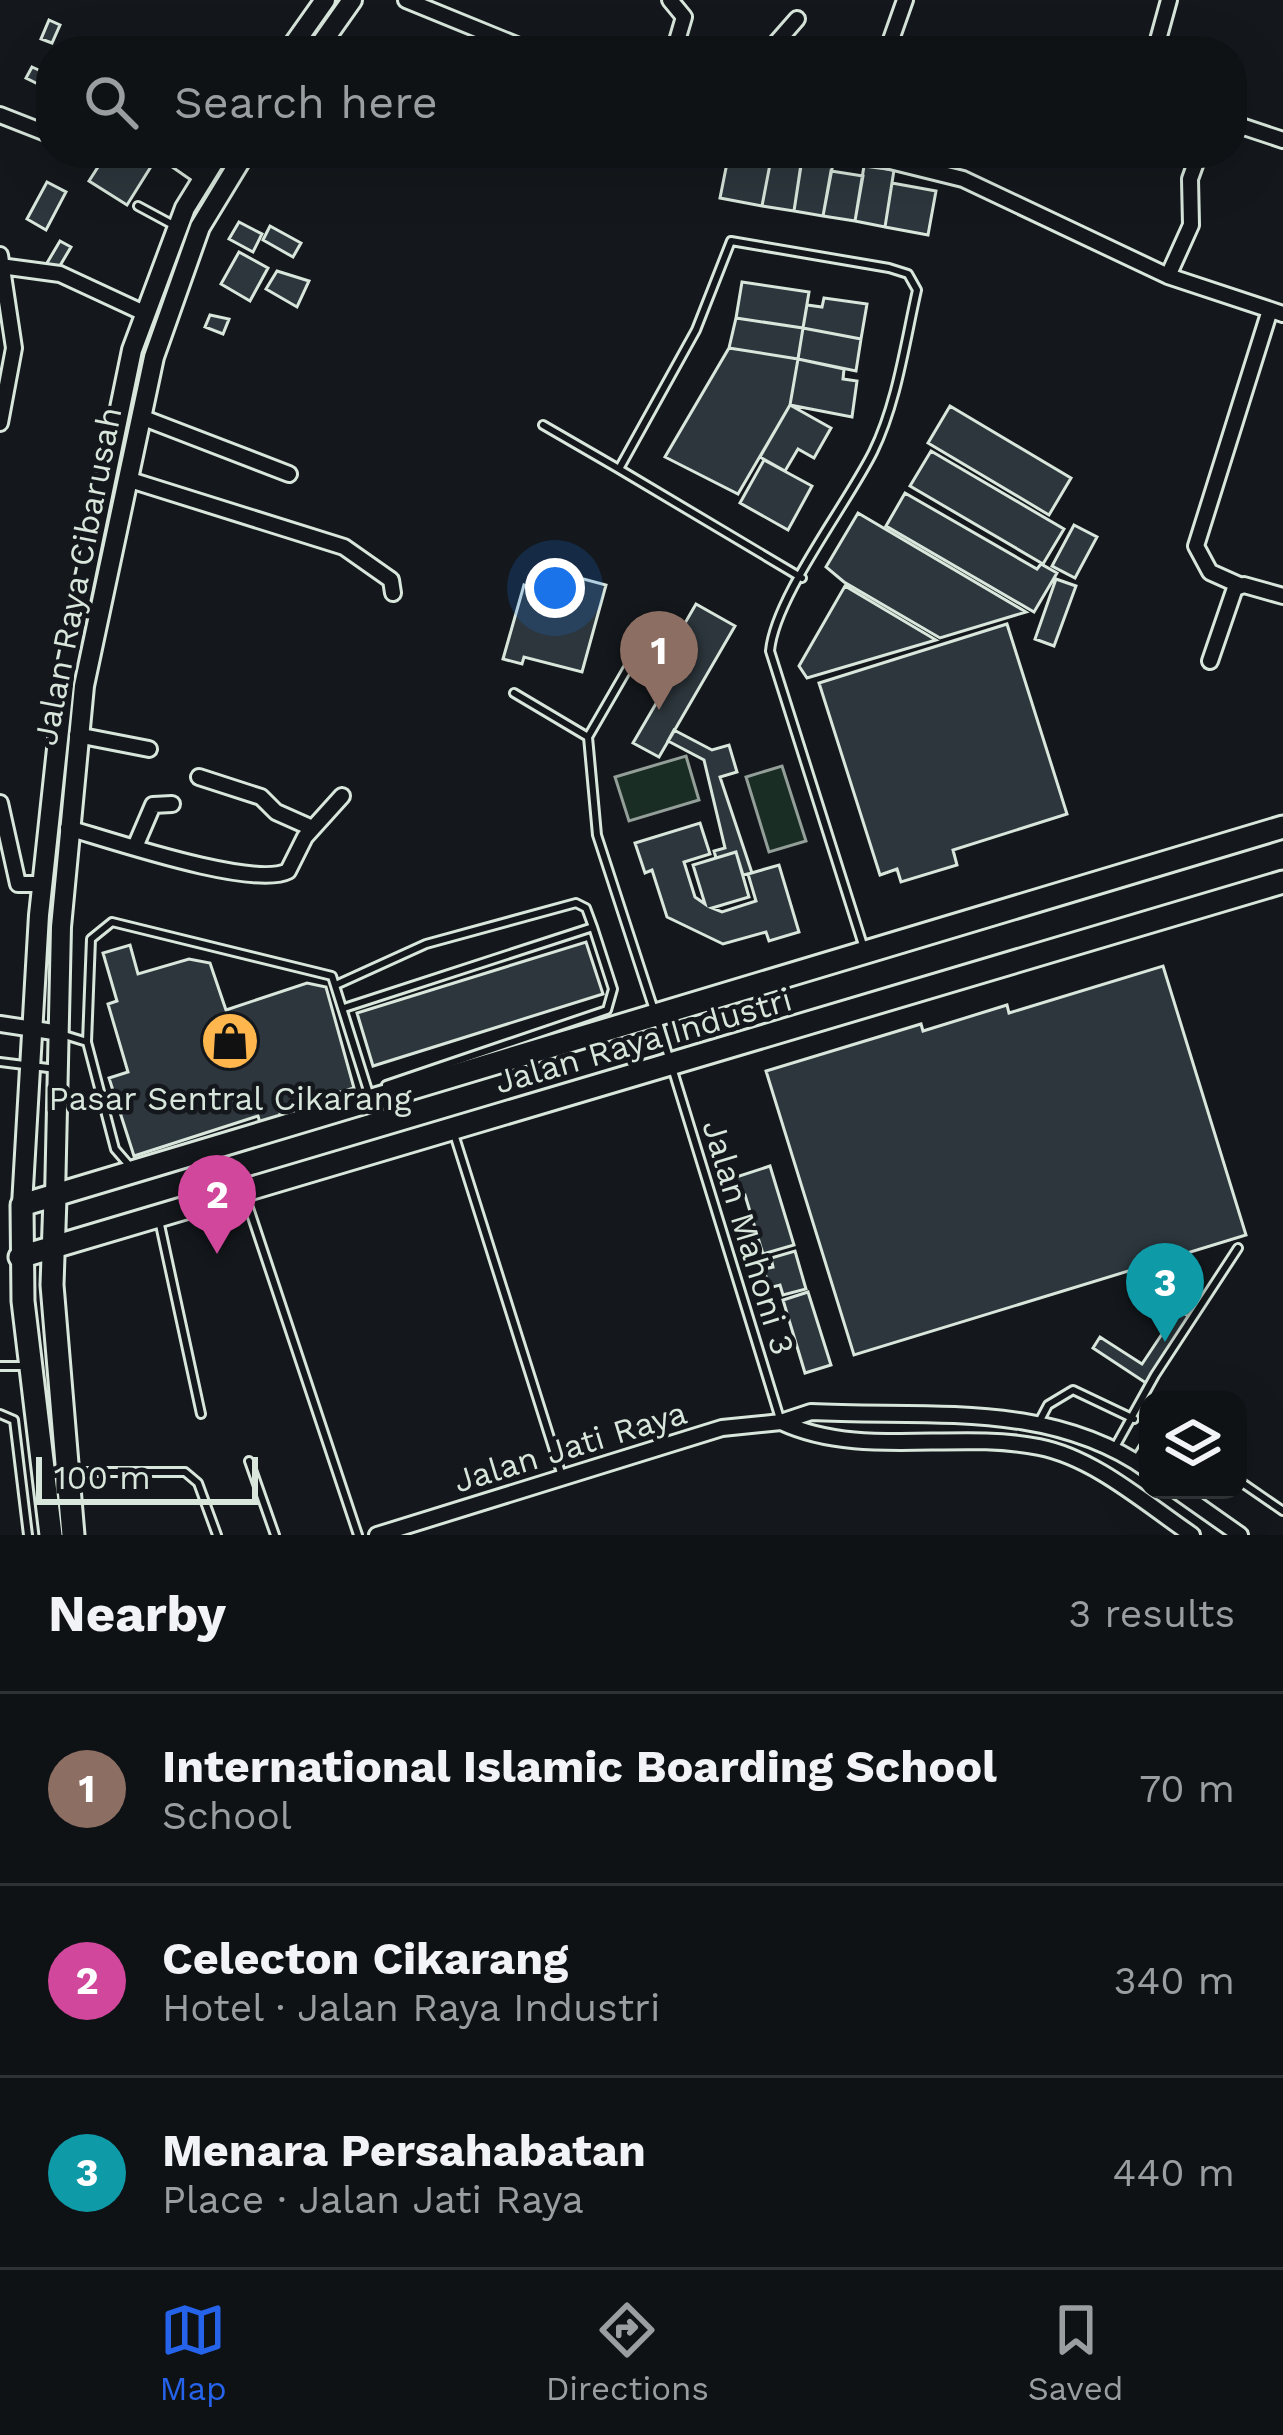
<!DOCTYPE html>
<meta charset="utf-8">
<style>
:root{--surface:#0f1215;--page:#181b1e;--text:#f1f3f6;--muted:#9b9ea0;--line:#2f3234;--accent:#2563eb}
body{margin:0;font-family:"Work Sans",sans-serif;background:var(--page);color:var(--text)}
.controls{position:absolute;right:36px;bottom:36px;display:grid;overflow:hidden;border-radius:24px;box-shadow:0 12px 48px #0002}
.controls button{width:108px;height:108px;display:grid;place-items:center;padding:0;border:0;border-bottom:3px solid var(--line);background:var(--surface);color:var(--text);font:60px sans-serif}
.scale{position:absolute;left:36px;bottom:30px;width:222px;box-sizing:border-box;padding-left:12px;border:6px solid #d8e6dc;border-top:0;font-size:33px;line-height:42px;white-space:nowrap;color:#d8e6dc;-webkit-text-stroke:9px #14181c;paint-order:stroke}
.you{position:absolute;left:555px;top:588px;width:42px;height:42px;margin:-30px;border:9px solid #fff;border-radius:50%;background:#1a73e8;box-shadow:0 0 0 18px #1a73e833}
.badge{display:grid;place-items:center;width:78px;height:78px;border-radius:50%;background:var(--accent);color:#fff;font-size:39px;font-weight:700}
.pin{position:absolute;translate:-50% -99px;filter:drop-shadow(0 3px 6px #0008)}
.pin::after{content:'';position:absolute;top:63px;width:42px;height:36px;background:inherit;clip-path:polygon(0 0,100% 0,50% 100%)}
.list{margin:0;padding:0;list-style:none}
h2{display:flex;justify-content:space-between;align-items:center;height:156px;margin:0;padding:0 48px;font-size:51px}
h2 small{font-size:39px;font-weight:400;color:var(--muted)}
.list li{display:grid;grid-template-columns:78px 1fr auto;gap:36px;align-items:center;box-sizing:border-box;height:192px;padding:0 48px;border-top:3px solid var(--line)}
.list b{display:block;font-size:45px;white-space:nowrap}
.list p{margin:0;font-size:39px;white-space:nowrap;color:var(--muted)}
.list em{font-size:39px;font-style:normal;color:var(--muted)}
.icon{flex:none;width:66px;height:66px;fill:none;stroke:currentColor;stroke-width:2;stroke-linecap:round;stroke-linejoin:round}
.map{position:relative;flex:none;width:1283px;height:1535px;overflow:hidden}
.search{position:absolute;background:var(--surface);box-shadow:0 12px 48px #0002;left:36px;right:36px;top:36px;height:132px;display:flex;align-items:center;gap:30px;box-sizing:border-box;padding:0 42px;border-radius:48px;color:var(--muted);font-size:45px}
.sheet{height:732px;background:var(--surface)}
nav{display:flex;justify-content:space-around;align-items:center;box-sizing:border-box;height:168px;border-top:3px solid var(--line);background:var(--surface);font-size:33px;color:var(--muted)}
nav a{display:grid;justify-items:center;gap:6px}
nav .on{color:var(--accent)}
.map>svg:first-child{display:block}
.green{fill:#1a2d24;stroke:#939e99;stroke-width:3}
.building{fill:#2c363c;stroke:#d8e6dc;stroke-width:3}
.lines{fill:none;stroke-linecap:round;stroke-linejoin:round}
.lane-casing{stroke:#d8e6dc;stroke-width:12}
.street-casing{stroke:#d8e6dc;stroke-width:20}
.secondary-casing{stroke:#d8e6dc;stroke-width:24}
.primary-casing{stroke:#d8e6dc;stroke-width:27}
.lane{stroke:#14181c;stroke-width:6}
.street{stroke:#14181c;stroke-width:14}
.secondary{stroke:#14181c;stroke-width:18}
.primary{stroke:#14181c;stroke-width:21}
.labels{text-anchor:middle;stroke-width:9;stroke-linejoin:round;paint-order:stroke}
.street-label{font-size:33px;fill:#d8e6dc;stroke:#14181c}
.poi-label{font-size:33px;fill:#d8e6dc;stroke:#14181c}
</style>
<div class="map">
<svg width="1283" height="1535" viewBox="0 0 1283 1535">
<rect width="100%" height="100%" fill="#14181c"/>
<path class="green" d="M686,756L699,800L629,821L615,777Z
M782,766L806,841L769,852L746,777Z"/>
<path class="building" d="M49,20L60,25L52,43L41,39Z
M32,67L43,72L38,84L26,78Z
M107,153H133L152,165L127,205L89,181Z
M729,153L771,159L762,206L720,198Z
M803,153H835L823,216L794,211Z
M771,159L801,164L794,211L762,206Z
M864,166L894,170L885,227L855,221Z
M831,171L863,176L855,221L823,216Z
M47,182L66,192L46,230L27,219Z
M892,183L936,191L928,235L885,227Z
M239,222L262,234L253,252L229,239Z
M270,226L301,243L293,257L263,240Z
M60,241L71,247L58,269L47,263Z
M239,252L268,268L250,301L221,284Z
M277,271L309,281L297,307L266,289Z
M742,282L809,292L803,328L736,318Z
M824,298L867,304L861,339L803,328L807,305L822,307Z
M210,315L229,319L223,334L205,327Z
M736,318L803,328L798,359L729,348Z
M803,328L861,339L856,371L798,359Z
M729,348L798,359L790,405L738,494L665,457Z
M798,359L844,369L843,379L857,381L852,417L790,405Z
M790,405L831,428L814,458L798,449L785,471L760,457Z
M950,406L1071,478L1049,515L928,443Z
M931,451L1064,529L1043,564L910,486Z
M764,460L812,486L788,530L740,503Z
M905,493L1037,569L1041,564L1057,573L1034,612L886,526Z
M858,513L1026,612L940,638L844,582L826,567Z
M1074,525L1097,537L1075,578L1052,566Z
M539,567L606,585L582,672L524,657L522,664L503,659L524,585L533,588Z
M1056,579L1076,586L1054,646L1035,639Z
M845,586L936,640L807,678L799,666Z
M696,604L735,626L659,757L633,743L668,683L655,676L673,645L679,648L687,634L681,630Z
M1007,624L1067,814L953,850L957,865L901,882L897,869L880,875L819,683Z
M674,730L712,750L729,745L737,772L720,777L752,873L743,875L736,852L716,858L714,851L725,848L704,760L668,741Z
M700,823L710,854L684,862L695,897L705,904L693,865L736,852L749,897L712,908L722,912L756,901L748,874L779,865L799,932L769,941L766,932L723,944L667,917L652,870L645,873L635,843Z
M586,942L603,994L373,1066L357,1013Z
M130,945L138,974L189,959L210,963L226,1010L307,983L326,987L354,1088L279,1110L281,1116L260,1123L258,1116L134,1156L109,1078L128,1072L108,1004L117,1001L103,953Z
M1163,966L1246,1235L854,1355L766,1071L921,1024L923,1031L1007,1005L1009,1013Z
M770,1166L794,1245L763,1254L745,1195L732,1198L727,1180Z
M795,1251L806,1289L783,1295L780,1285L769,1288L764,1269L773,1267L771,1258Z
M808,1292L831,1365L805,1373L783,1300Z
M1178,1310L1190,1317L1146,1383L1093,1348L1100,1337L1142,1364Z"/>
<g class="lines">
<defs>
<path id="lane" d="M138,206L177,227
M543,425L619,469
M802,578L619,469L696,330L731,241L889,268L908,274L917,290C905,343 897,403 873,452C846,506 775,597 770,651L863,945
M514,693L588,737
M338,984L426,944L576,903L586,908L593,927
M344,1008L593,927L613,989L607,1010L386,1085
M654,1010L597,835L588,737L655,621
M658,1022L781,1422
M61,1034L87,1042
M0,1062L56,1069
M454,1134L562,1476
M128,1164L115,1149L87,1042L91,939L112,922L332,976L370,1097
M245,1196L358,1535
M159,1220L201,1414
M0,1366H25
M0,1414L14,1420L28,1535
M1039,1422L1048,1405L1073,1390L1134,1419
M1115,1447L1155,1375L1238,1248
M249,1461L275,1535
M1135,1461L1148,1440
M71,1472H185L198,1483L217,1535
M1238,1480L1283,1511"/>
<path id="street" d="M406,0L531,51
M670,0L684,17L674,51
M769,51L797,19
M887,51L905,0
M1155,51L1169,0
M0,115L51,135
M1232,123L1283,140
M167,153L203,178
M858,153L963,179L1168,276L1283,314
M0,255L14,348L0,423
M0,266L60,274L144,313
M1168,276L1191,225L1190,179L1199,154
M141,417L289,474
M127,479L344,547L391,580L393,593
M1239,585L1210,572L1196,546L1270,310
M1210,661L1235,588L1244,585L1283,596
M77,735L149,749
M199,777L261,797L276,812L312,828
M0,803L18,884H42
M68,828C110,840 254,889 288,871L305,837L342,796
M135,847L153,805L172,804
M0,1024L60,1033
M781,1422C860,1459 955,1430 1039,1447C1095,1458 1146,1504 1192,1535
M1176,1490L1240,1535
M377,1535L722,1428L781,1422L811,1412C926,1418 1049,1400 1148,1470"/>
<path id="secondary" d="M289,51L325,0
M316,51L352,0
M55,1198L61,927L84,686L154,357L200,227L245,153
M22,1205L39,915L65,675L132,350L185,208L219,153"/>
<path id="primary" d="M55,1198L52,1285L73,1535
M20,1257L1283,882
M51,1535L23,1301L22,1205L1283,827"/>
</defs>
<use href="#lane" class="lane-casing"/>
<use href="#street" class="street-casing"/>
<use href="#secondary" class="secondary-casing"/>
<use href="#primary" class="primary-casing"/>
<use href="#lane" class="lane"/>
<use href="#street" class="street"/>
<use href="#secondary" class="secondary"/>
<use href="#primary" class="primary"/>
</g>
<defs>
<symbol id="shop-disc" viewBox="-11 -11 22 22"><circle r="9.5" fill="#ffb74d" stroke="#14181c"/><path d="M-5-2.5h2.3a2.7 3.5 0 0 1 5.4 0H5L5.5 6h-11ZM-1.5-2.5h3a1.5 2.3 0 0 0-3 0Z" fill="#111"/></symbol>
</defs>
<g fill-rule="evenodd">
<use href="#shop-disc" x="197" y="1008" width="66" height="66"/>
</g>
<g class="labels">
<g class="street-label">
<text transform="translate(77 576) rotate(-79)" y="12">Jalan Raya Cibarusah</text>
<text transform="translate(643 1040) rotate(-16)" y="12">Jalan Raya Industri</text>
<text transform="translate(749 1237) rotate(73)" y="12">Jalan Mahoni 3</text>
<text transform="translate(570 1446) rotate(-17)" y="12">Jalan Jati Raya</text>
</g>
<g class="poi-label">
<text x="230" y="1110">Pasar Sentral Cikarang</text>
</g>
</g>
</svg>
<div class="controls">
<button><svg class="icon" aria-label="layers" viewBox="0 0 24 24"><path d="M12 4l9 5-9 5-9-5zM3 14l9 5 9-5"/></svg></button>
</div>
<div class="scale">100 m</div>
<div class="you"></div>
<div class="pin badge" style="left:659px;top:710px;background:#8d6e63">1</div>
<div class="pin badge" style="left:217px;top:1254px;background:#d1479c">2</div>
<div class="pin badge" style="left:1165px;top:1342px;background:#0f9aa8">3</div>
<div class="search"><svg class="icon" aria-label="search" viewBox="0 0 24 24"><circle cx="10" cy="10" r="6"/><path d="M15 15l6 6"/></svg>Search here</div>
</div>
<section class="sheet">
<h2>Nearby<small>3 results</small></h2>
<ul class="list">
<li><span class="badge" style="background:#8d6e63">1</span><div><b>International Islamic Boarding School</b><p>School</p></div><em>70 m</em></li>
<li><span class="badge" style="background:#d1479c">2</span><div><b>Celecton Cikarang</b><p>Hotel · Jalan Raya Industri</p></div><em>340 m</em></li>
<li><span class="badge" style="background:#0f9aa8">3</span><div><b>Menara Persahabatan</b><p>Place · Jalan Jati Raya</p></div><em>440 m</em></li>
</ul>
</section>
<nav>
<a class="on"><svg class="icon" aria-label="map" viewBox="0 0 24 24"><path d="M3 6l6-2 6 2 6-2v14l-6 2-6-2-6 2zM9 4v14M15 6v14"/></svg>Map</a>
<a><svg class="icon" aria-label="directions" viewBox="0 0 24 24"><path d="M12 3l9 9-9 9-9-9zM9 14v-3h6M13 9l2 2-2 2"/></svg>Directions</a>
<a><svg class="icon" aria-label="saved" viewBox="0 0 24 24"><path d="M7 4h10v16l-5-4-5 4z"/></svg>Saved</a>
</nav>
